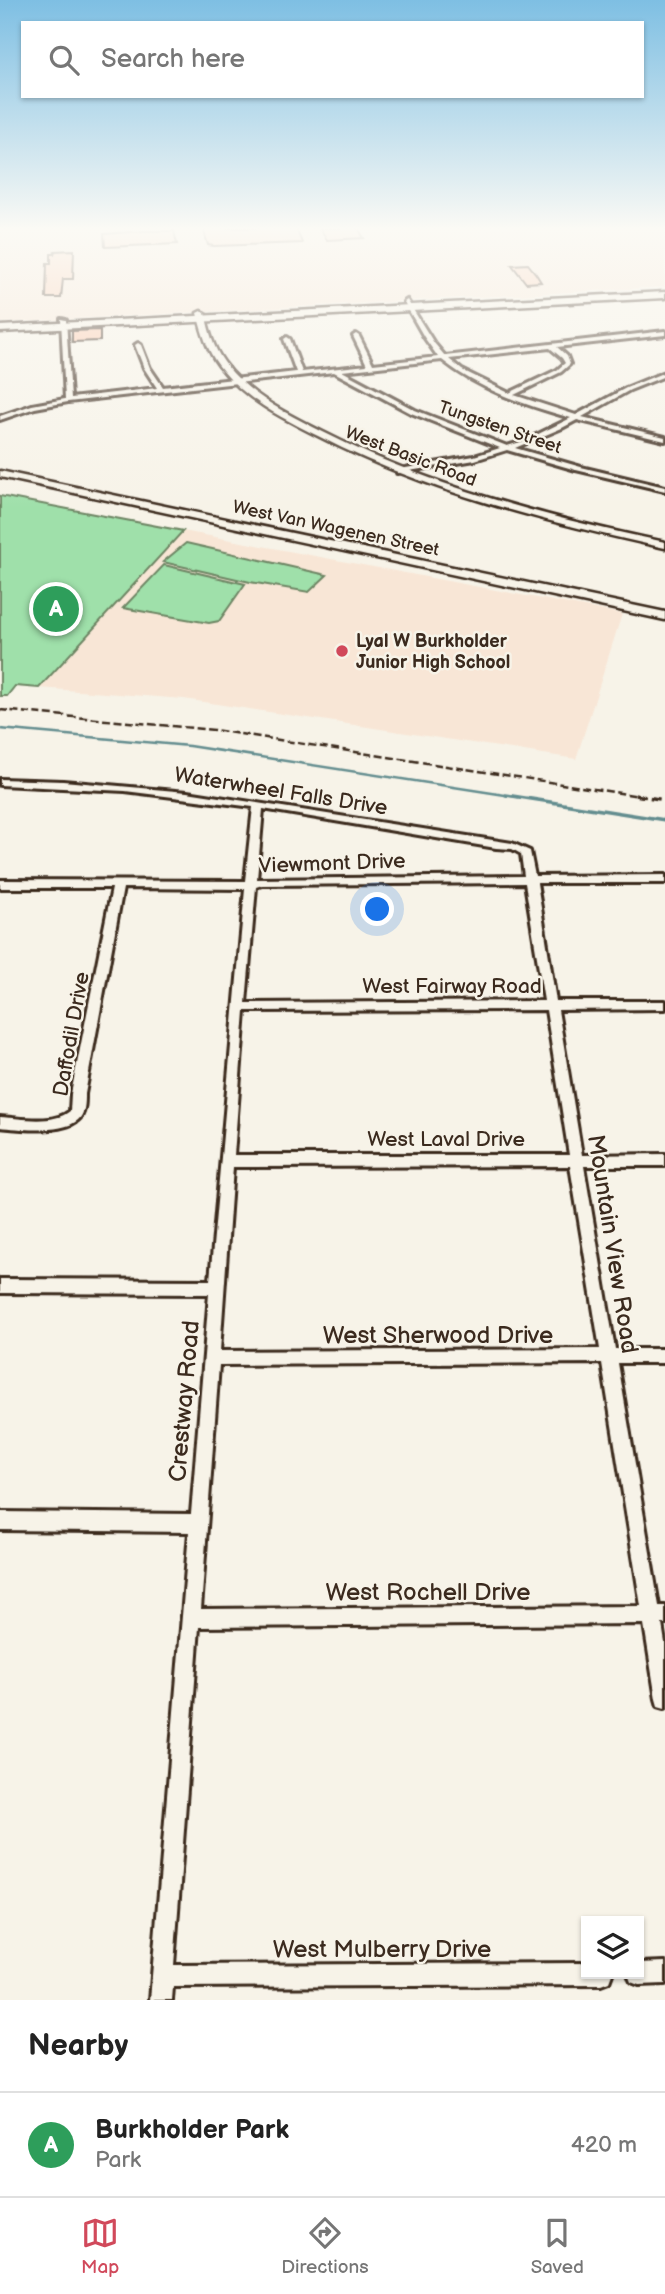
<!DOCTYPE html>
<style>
:root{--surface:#fff;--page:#f2f2f2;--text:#222;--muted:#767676;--line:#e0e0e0;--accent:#d1495b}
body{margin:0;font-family:"Balsamiq Sans",sans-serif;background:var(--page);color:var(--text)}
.controls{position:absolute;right:21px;bottom:21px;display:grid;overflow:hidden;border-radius:0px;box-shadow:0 2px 5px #0004}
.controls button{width:63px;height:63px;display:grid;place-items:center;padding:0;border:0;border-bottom:2px solid var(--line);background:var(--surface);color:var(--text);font:35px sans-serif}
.you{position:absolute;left:378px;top:910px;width:24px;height:24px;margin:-18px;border:5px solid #fff;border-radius:50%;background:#1a73e8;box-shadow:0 0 0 10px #1a73e833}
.badge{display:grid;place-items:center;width:46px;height:46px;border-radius:50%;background:var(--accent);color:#fff;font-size:23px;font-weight:700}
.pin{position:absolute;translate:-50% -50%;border:4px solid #fff;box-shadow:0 2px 7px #0006}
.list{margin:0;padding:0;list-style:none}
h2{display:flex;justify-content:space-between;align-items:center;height:91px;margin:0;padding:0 28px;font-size:30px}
h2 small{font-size:23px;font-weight:400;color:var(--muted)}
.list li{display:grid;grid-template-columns:46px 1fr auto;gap:21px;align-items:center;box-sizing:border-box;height:105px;padding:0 28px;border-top:2px solid var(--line)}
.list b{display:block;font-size:26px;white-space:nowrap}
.list p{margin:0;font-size:23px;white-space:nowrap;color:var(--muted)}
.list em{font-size:23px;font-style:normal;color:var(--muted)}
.icon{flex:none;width:38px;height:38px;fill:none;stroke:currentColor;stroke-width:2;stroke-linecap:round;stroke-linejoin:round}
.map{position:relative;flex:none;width:665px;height:2000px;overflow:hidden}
.search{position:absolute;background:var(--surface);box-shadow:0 2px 5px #0004;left:21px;right:21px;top:21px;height:77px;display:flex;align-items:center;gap:18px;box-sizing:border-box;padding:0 24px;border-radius:0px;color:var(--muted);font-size:26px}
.sheet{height:196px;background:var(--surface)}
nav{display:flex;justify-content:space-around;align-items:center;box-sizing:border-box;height:98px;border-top:2px solid var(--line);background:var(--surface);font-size:19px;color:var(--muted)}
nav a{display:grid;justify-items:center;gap:4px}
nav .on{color:var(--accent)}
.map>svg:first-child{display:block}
.built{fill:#f8e6d6}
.green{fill:#9fe0aa;stroke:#6d8564;stroke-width:2}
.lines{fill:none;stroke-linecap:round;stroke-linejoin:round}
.stream-far1{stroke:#648d8f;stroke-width:2.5}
.stream{stroke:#648d8f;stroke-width:3.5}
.building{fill:#fbc7ab;stroke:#3b2a1e;stroke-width:2}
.minor-casing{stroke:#3b2a1e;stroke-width:6}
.tertiary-casing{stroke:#3b2a1e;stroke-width:5}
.secondary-casing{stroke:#3b2a1e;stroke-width:5}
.primary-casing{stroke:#3b2a1e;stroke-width:5}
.minor{fill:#f7f3e8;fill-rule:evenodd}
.tertiary{fill:#f7f3e8;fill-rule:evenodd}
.secondary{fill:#f7f3e8;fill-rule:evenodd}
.primary{fill:#f7f3e8;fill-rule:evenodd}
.rail-far1{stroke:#3b2a1e;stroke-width:2.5;stroke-dasharray:8 3.5;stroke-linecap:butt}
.rail{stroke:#3b2a1e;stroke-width:3.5;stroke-dasharray:10 5;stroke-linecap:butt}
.poi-dot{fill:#d1495b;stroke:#f7f3e8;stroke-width:2.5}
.labels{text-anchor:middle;stroke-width:5;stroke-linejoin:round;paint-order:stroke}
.far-street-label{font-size:18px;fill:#3b2a1e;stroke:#f7f3e8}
.far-poi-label{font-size:18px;font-weight:bold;fill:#3b2a1e;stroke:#f7f3e8;text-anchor:start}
.street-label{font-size:21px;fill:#3b2a1e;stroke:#f7f3e8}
.near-street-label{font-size:24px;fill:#3b2a1e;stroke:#f7f3e8}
</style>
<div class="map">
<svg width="665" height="2000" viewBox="0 0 665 2000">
<rect width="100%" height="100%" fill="#f7f3e8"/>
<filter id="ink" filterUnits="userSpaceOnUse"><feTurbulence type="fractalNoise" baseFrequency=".0143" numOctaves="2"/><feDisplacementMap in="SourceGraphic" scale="14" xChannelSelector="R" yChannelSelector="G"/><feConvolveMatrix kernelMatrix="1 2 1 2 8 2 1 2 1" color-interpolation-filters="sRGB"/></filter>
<g filter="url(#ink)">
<path class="built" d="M0,228H665V287L0,323Z
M183,531L622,614L576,759L184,699L39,688Z"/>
<path class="green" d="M0,496L183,531L39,688L15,686L7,696H0Z
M186,543L327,575L309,592L250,582L163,562Z
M164,565L245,584L219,621L209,623L123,608Z"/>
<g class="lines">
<path class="stream-far1" d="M0,729L189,746L518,797"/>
<path class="stream" d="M506,795L665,820"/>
</g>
<path class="building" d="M203,228H296L302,243L214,246L208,245Z
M320,228H358L364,238L327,240Z
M143,231H174L177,244L105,247L104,234Z
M74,250L73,279H63L61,298H46L47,263H51V254H54L55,251Z
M528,264L536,274L541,282L526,283L512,265Z
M100,330V341L72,342V331Z"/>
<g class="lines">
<defs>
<path id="minor" d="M407,300L434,343L445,356L665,331V335L557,347L567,356L570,364L561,372L514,395L576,415L626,388L665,372V376L630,390L582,417L665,437V441L577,420L562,428L515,448L581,467L665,487V491L576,470L507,450L475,460L397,473V469H400L474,456L500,448L411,413L334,372L68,402L35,408L0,420V416L32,405L65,399L61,319L66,320L71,398L157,388L144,368L135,345L138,343L141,345L150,368L163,387L296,372L284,339L287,337L290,339L302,372L367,365L353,336L356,334L359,336L373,364L438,357L424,337L404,302ZM550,348L562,358L565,363L557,370L509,393L462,370L449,359ZM442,360C479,390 526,405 571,418L524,441L507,446L415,410L342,371Z
M0,779L63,781L187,792L512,843L530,851L535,876L665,875V883H537L556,1001H665V1009L558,1010L582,1155L665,1154V1166H584L615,1349H665V1363H618L659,1606H665V1624H662L665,1643V1708L658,1706L656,1699L644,1624L199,1627L174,1965L586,1963V1974H612L609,1982L601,1985L173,1987L172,2000H150L189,1532L0,1530V1512L191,1514L209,1294L0,1293V1279L210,1280L245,889L123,888L85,1094C85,1103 85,1114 78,1120C62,1134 19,1129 0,1127V1117C21,1118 53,1125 70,1111L71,1094L112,888H0V880L245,881L253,807L125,791L0,785ZM263,809L496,848L512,849L521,854L524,876L257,879ZM525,883L544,1001L246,1003L256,887L262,885ZM546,1010L569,1155H234L245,1011ZM570,1166L600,1349L220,1351L233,1167ZM602,1363L641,1606L201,1609L219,1365Z
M665,1962V1984L639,1985L631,1982L628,1974H639V1963Z"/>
<path id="tertiary" d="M201,311L205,313C209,331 213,347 224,362C248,395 287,414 323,432C431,487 547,517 665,542V548C546,522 427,492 318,436C282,418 244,399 219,366C207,350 202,333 197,313Z"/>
<path id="secondary" d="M0,471L665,612V620L0,477Z"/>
<path id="primary" d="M665,292V298L0,332V326Z"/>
</defs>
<use href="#minor" class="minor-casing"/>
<use href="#tertiary" class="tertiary-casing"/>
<use href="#secondary" class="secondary-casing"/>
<use href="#primary" class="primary-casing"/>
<use href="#minor" class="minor"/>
<use href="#tertiary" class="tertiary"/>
<use href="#secondary" class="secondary"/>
<use href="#primary" class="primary"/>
<path class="rail-far1" d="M0,710L214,730L646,797"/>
<path class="rail" d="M635,795L665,800"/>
</g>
</g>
<linearGradient id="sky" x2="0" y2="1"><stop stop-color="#7ebfe3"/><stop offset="0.45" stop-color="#fbfaf5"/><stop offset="1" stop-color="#fbfaf5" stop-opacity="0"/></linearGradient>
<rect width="665" height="508" fill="url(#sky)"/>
<circle class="poi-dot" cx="342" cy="651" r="7"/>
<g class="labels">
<g class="far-street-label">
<text transform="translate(500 427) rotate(19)" y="6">Tungsten Street</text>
<text transform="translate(411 456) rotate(21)" y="6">West Basic Road</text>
<text transform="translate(336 528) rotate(12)" y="6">West Van Wagenen Street</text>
</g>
<g class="far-poi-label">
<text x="356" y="647">Lyal W Burkholder<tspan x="356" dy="21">Junior High School</tspan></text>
</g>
<g class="street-label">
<text transform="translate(281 791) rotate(9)" y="7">Waterwheel Falls Drive</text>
<text transform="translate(332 863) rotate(-2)" y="7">Viewmont Drive</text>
<text x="452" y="993">West Fairway Road</text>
<text transform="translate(71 1034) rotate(-80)" y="7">Daffodil Drive</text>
<text x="446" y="1146">West Laval Drive</text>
</g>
<g class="near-street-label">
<text transform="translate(613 1244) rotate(81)" y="8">Mountain View Road</text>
<text x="438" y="1343">West Sherwood Drive</text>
<text transform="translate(184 1401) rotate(-85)" y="8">Crestway Road</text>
<text x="428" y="1600">West Rochell Drive</text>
<text x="382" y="1957">West Mulberry Drive</text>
</g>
</g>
</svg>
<div class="controls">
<button><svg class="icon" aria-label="layers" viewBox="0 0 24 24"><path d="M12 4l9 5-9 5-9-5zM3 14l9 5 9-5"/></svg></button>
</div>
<div class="you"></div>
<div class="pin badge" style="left:56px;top:609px;background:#2e9e5b">A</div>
<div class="search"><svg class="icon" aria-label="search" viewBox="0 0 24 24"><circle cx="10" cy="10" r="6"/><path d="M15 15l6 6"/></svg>Search here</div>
</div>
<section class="sheet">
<h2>Nearby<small></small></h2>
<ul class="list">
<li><span class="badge" style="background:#2e9e5b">A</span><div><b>Burkholder Park</b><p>Park</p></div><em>420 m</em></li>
</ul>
</section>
<nav>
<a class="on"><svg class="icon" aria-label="map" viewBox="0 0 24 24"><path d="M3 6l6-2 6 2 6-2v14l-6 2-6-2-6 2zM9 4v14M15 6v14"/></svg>Map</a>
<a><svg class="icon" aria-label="directions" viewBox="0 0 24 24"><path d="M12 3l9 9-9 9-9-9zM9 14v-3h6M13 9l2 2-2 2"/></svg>Directions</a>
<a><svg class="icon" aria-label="saved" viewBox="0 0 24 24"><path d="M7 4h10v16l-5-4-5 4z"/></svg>Saved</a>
</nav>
